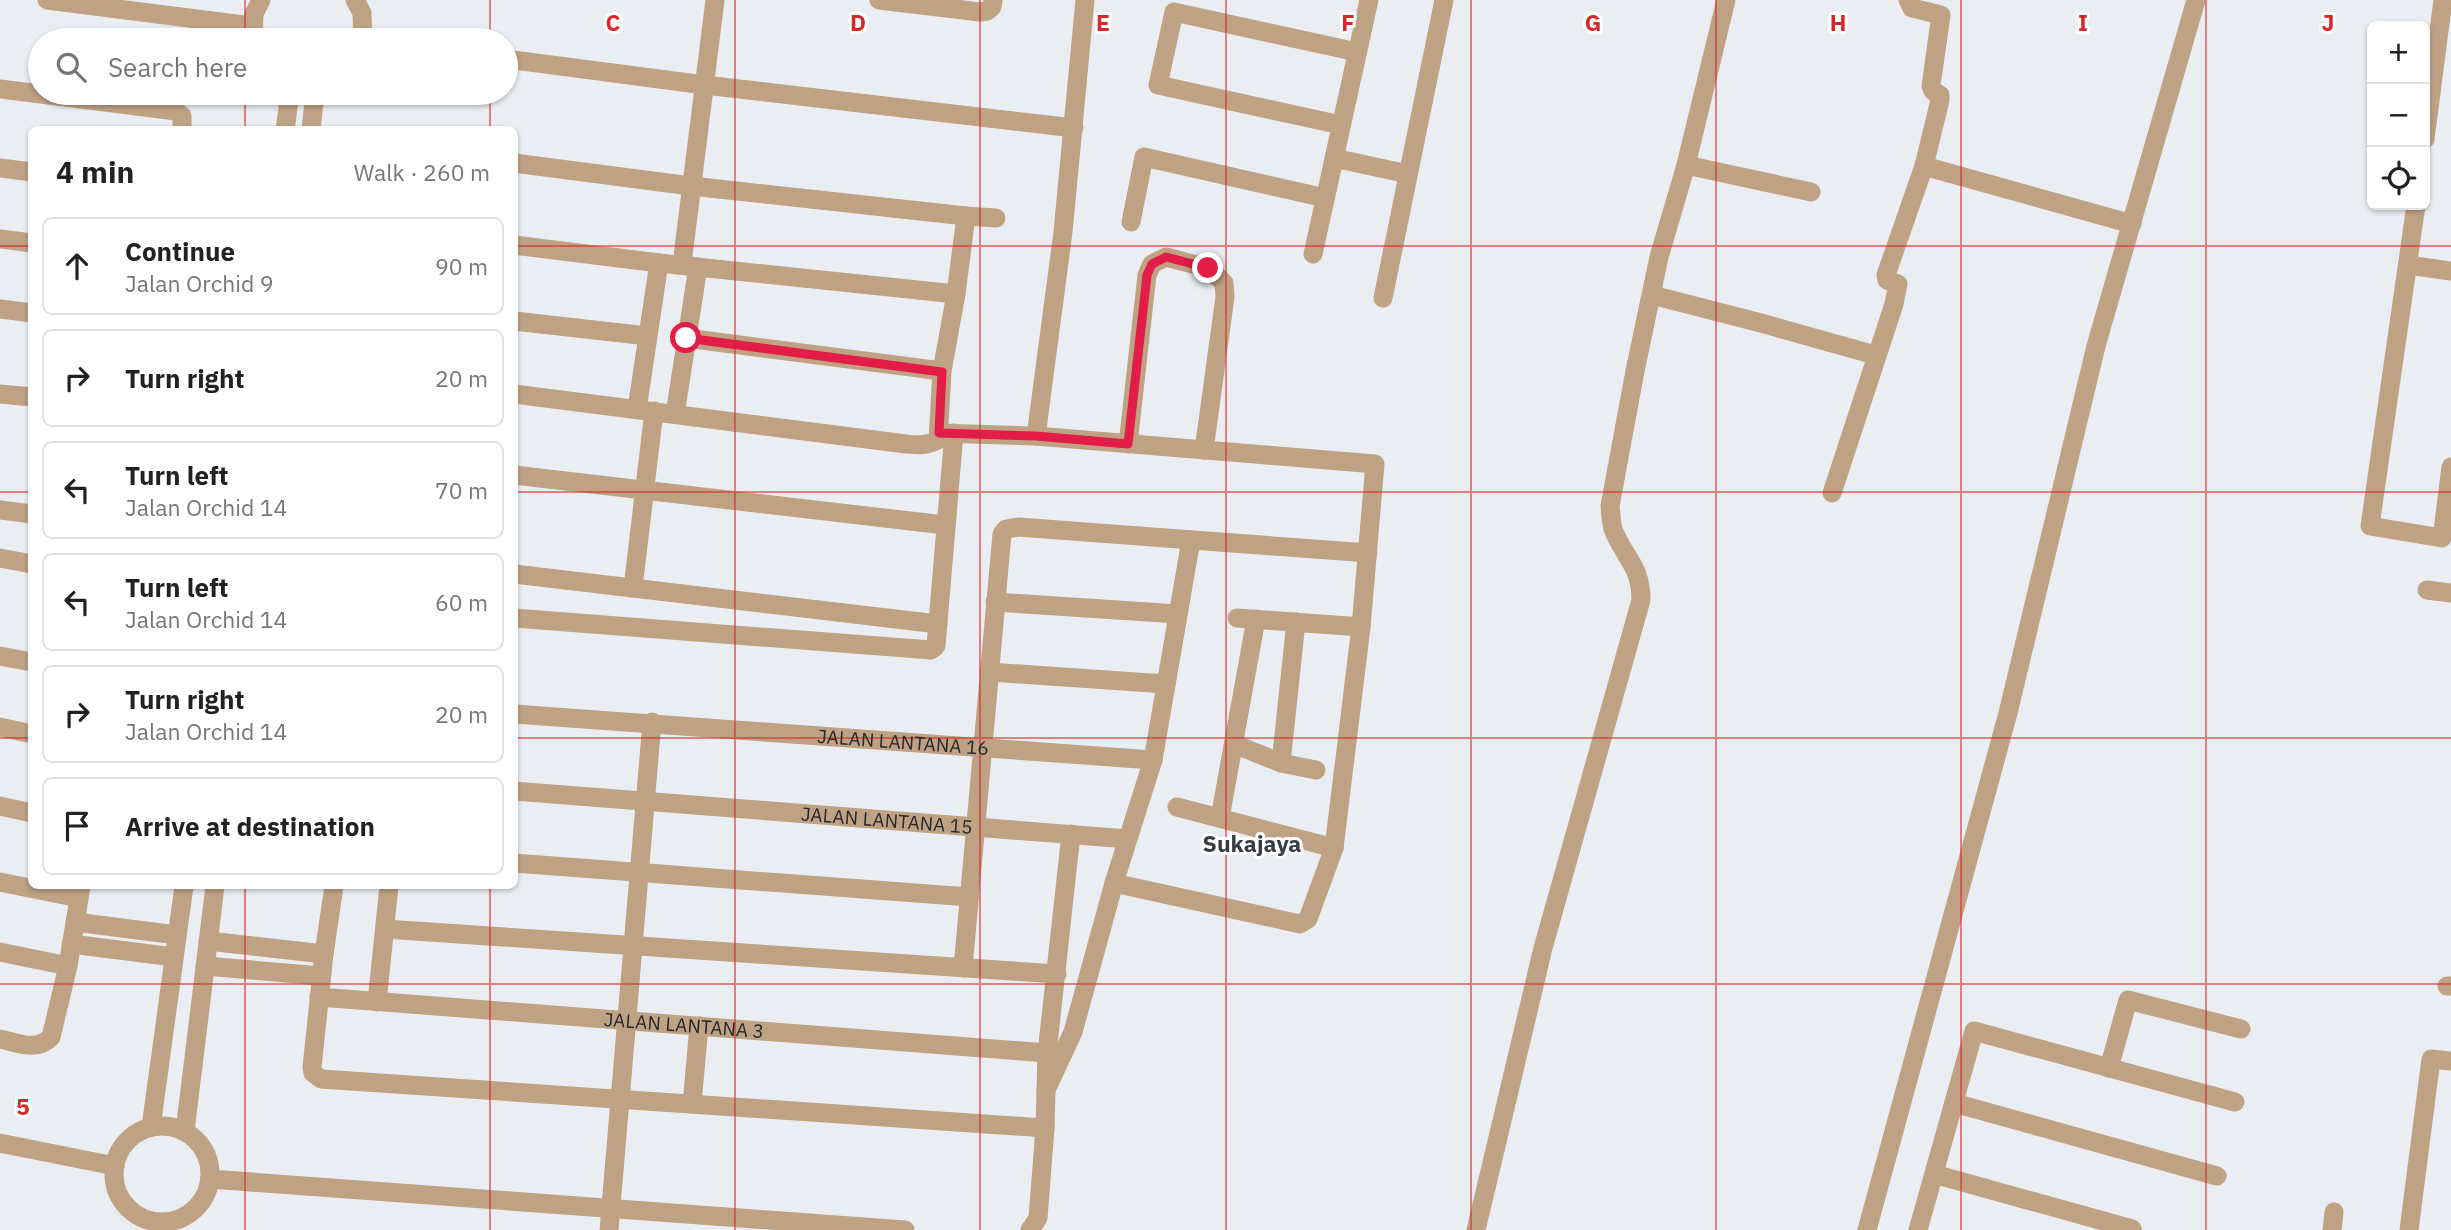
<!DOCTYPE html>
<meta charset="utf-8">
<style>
:root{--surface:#fff;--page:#f2f2f2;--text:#222;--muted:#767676;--line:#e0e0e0}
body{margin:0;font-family:"IBM Plex Sans",sans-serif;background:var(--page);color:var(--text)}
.controls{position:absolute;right:21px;top:21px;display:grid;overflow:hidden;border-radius:10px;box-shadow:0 2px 5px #0004}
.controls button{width:63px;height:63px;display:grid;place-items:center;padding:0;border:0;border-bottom:2px solid var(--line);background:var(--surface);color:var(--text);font:35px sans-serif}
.stop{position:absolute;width:21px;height:21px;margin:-16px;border:5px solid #e11d48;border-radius:50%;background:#fff}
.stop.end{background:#e11d48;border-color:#fff;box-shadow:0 2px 7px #0008}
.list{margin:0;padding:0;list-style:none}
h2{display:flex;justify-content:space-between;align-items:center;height:91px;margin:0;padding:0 28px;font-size:30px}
h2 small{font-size:23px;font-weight:400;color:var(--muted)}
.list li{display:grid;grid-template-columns:46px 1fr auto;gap:21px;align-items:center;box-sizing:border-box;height:98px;margin:0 14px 14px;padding:0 14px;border:2px solid var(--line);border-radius:10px}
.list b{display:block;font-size:26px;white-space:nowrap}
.list p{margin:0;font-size:23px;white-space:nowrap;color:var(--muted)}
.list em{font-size:23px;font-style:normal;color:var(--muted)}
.icon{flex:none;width:38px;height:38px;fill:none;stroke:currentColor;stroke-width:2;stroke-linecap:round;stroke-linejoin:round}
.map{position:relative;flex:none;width:2451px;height:1230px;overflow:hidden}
.search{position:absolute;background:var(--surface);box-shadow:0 2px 5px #0004;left:28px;top:28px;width:490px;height:77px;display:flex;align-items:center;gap:18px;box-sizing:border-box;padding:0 24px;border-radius:38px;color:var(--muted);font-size:26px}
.panel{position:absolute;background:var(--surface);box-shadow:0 2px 5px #0004;left:28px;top:126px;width:490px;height:763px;border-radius:10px}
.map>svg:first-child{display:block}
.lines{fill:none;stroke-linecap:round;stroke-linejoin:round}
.minor{stroke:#bfa284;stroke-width:19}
.route{stroke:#e11d48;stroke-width:9}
.grid{fill:none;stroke:#d62828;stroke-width:2;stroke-opacity:0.55}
.labels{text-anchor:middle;stroke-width:6;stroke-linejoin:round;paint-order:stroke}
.street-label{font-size:19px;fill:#27282a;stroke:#fff}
.quarter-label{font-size:23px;font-weight:bold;fill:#393c3f;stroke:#fff}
.grid-label{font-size:23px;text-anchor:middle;font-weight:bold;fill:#d62828;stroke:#fff;stroke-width:6;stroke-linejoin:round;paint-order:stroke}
</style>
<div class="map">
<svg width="2451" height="1230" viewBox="0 0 2451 1230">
<rect width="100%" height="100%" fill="#eaeef2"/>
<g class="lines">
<g class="minor">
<path d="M47,0L252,26"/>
<path d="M355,0L362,13L363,40"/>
<path d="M879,0L980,12L987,11L992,7L993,0"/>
<path d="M253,40L254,14L261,0"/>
<path d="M506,59L705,85L1074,128"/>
<path d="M0,89L176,111L182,116V130"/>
<path d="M1341,125L1158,85L1174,12L1357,52"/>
<path d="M285,130L290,93"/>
<path d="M311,130L315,93"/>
<path d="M2425,139L2443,0"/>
<path d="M1334,158L1408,174"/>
<path d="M514,163L691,186L966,216L956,294L942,371L938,440C927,446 918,445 906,444L514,394"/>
<path d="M1686,165L1811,192"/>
<path d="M1924,166L2132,224"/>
<path d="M0,168L32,172"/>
<path d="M2416,205L2370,526L2442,538L2451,467"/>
<path d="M966,216L996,218"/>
<path d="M1131,222L1144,157L1325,198"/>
<path d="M0,239L32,243"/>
<path d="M514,245L659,263L956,294"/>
<path d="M1313,254L1369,0"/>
<path d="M682,264L715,0"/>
<path d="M2408,265L2451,271"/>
<path d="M1652,295L1761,323L1875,355"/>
<path d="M1383,298L1444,0"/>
<path d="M0,309L32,313"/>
<path d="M514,321L648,336"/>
<path d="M686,338L942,371"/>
<path d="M0,394L32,397"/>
<path d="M637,409L659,263"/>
<path d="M675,414L698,267"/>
<path d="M939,433L1036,436L1375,464L1361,627L1334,848L1308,919L1300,924L1114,883"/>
<path d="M1036,436L1063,232L1085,0"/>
<path d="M1128,444L1147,275L1152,264L1166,257L1208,268L1224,283L1225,297L1204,450"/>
<path d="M514,475L945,525"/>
<path d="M1832,493L1894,304L1898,284L1887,280L1886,275L1924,166L1940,100V95L1933,91L1931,86L1941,15L1912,8L1908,0"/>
<path d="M0,510L32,514"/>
<path d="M0,558L32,564"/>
<path d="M514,574L938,624"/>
<path d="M633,588L654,411"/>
<path d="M2427,590L2451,593"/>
<path d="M995,602L1178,614"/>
<path d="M514,618L931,650L936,646L954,433"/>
<path d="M1237,618L1361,627"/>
<path d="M0,656L32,662"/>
<path d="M989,672L1166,684"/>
<path id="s1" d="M514,714L1153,760"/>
<path d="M0,727L32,734"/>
<path d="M1234,744L1281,763L1316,770"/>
<path d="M1281,763L1296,622"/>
<path id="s2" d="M514,791L1128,839"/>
<path d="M0,806L32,813"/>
<path d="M1177,807L1334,848"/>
<path d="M1220,818L1256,619"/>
<path d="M514,863L969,897"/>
<path d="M0,882L79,898"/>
<path d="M334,886L324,954L312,1067L313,1073L321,1079L1045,1128"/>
<path d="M75,922L177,935"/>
<path d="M385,929L1057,974"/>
<path d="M208,941L324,954"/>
<path d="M71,944L174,957"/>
<path d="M0,952L68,966"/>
<path d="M205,966L321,976"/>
<path d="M963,968L1002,534L1006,529L1018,527L1368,553"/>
<path d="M2447,986H2451"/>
<path id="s3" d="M319,997L1047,1053"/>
<path d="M377,1002L389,886"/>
<path d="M0,1039C18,1043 37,1052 51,1037L68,966L81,886"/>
<path d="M2109,1068L2128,1000L2241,1029"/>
<path d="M1046,1090L1073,1032L1114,883L1153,760L1191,540"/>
<path d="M1954,1103L2217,1176"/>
<path d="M692,1104L699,1026"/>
<circle cx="162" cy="1174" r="48"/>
<path d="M151,1127L184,886"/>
<path d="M185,1131L215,886"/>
<path d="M0,1143L115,1166"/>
<path d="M1934,1174L2132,1229"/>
<path d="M210,1179L905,1230"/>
<path d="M609,1230L652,722"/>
<path d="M1030,1230L1038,1218L1045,1128L1047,1053L1071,834"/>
<path d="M1476,1230L1543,948L1641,600C1641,565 1624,558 1613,529C1611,522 1611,514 1610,506L1635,371L1659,257L1686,165L1726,0"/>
<path d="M1867,1230L2008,713L2096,346L2196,0"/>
<path d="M1918,1230L1974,1031L2235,1102"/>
<path d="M2332,1230L2334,1212"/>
<path d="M2409,1230L2431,1059L2451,1061"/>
</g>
</g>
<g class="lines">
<path class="route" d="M686,338L942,372L939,433L1036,436L1128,444L1147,275L1152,264L1166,257L1208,268"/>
</g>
<path class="grid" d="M245,0V40M490,0V40M735,0V1230M980,0V1230M1226,0V1230M1471,0V1230M1716,0V1230M1961,0V1230M2206,0V1230M245,93V130M490,93V130M0,246H32M514,246H2451M0,492H32M514,492H2451M0,738H32M514,738H2451M245,886V1230M490,886V1230M0,984H2451"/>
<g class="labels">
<g class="street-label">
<text dy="7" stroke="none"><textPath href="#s1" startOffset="390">JALAN LANTANA 16</textPath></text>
<text dy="7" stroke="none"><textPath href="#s2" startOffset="374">JALAN LANTANA 15</textPath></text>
<text dy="7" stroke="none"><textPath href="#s3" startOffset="366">JALAN LANTANA 3</textPath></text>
</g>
<g class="quarter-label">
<text x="1252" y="852">Sukajaya</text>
</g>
</g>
<g class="grid-label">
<text x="613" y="31">C</text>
<text x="858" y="31">D</text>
<text x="1103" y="31">E</text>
<text x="1348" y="31">F</text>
<text x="1593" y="31">G</text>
<text x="1838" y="31">H</text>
<text x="2083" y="31">I</text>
<text x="2328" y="31">J</text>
<text x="23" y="1115">5</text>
</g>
</svg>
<div class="controls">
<button>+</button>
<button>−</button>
<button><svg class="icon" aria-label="locate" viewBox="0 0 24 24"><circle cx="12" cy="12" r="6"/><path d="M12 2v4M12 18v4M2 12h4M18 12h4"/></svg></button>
</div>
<div class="stop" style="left:686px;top:338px"></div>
<div class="stop end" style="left:1208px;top:268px"></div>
<div class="search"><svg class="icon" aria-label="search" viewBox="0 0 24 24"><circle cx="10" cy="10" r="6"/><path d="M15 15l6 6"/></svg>Search here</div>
<section class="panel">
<h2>4 min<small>Walk · 260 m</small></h2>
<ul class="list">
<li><svg class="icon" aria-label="ahead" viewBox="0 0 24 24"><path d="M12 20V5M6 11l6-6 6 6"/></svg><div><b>Continue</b><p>Jalan Orchid 9</p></div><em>90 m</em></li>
<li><svg class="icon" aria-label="right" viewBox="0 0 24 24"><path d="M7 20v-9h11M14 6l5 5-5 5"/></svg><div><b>Turn right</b></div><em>20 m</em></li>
<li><svg class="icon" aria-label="left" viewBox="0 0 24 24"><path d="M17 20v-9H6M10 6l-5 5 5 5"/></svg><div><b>Turn left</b><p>Jalan Orchid 14</p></div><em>70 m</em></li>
<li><svg class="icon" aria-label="left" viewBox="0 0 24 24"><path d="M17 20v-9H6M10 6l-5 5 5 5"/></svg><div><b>Turn left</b><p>Jalan Orchid 14</p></div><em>60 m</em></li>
<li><svg class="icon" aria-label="right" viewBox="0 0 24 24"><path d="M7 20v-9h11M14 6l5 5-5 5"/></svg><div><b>Turn right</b><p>Jalan Orchid 14</p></div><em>20 m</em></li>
<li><svg class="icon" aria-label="arrive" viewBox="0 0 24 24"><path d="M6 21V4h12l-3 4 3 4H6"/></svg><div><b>Arrive at destination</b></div></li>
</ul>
</section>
</div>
